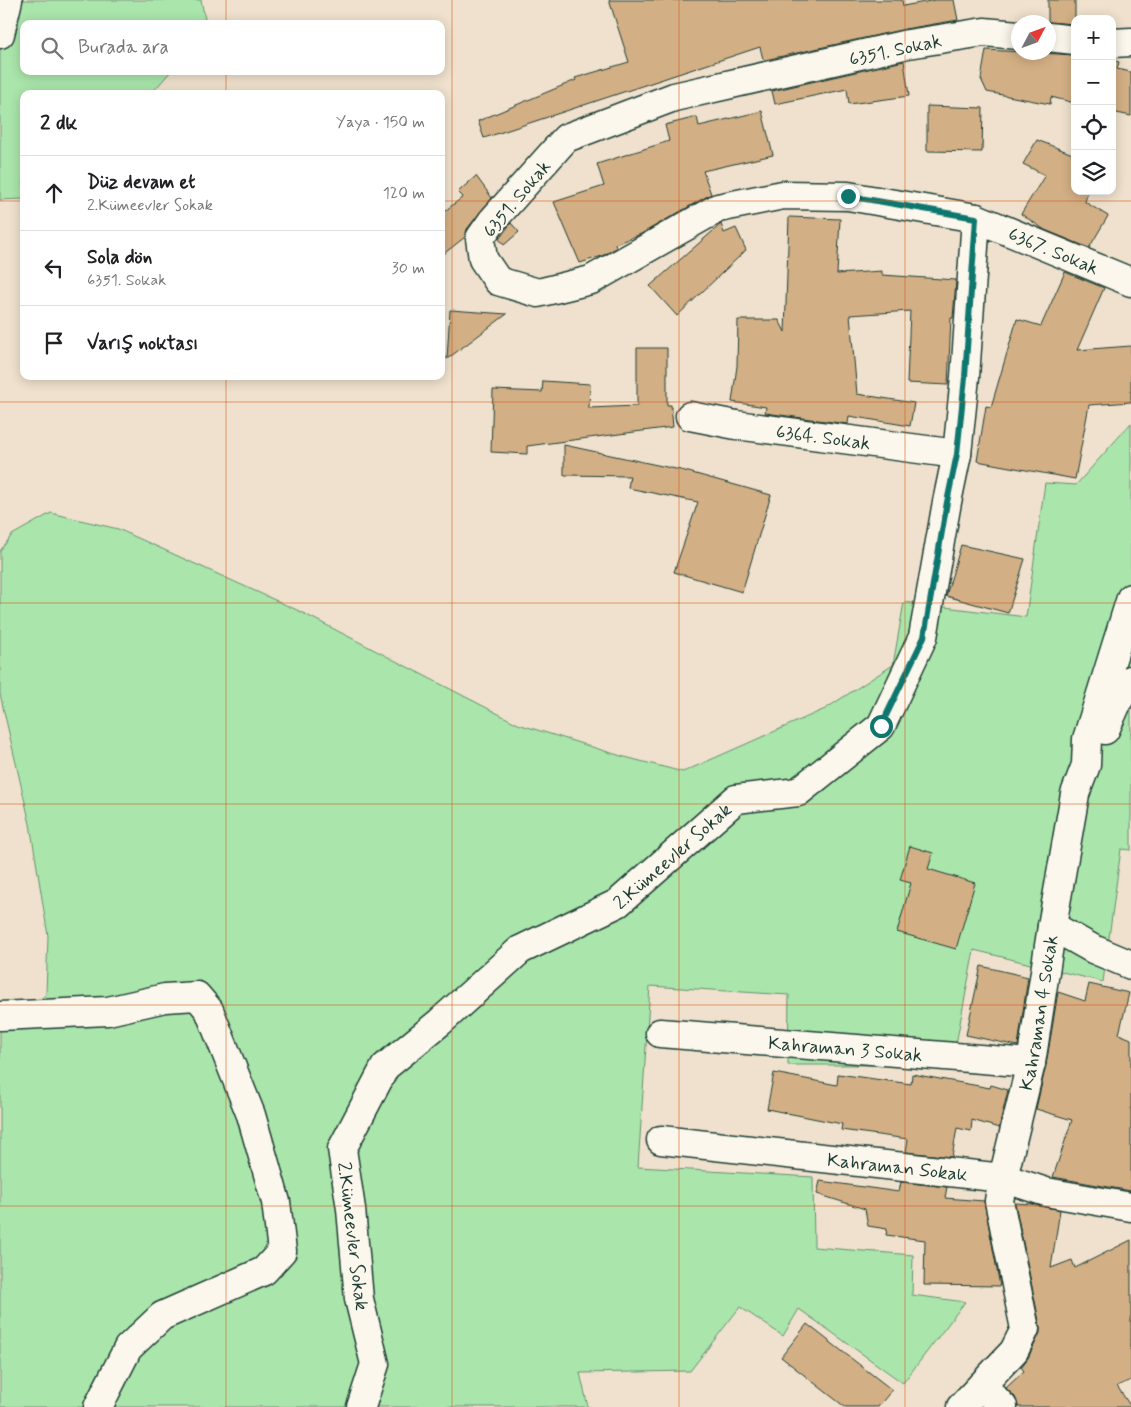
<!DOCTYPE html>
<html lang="tr">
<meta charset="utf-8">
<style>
:root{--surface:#fff;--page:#f2f2f2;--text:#202124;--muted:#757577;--line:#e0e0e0}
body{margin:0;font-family:Mynerve,sans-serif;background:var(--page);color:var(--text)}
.controls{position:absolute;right:15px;top:15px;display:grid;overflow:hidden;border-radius:10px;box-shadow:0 2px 12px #0003}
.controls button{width:45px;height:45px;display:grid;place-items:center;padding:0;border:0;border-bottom:1px solid var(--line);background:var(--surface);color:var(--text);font:25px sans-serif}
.compass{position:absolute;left:1011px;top:15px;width:45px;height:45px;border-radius:50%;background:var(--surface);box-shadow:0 2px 12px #0003;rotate:49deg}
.stop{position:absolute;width:15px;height:15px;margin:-11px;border:4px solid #0f766e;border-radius:50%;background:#fff}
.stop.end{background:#0f766e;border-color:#fff;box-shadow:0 1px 5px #0008}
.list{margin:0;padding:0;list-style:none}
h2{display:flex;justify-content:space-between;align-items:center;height:65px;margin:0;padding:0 20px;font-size:21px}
h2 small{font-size:16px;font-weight:400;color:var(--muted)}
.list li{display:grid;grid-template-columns:32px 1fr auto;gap:15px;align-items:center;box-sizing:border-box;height:75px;padding:0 20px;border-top:1px solid var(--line)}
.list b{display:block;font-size:19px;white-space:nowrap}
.list p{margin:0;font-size:16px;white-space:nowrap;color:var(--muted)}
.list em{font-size:16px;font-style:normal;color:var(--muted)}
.icon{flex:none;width:28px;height:28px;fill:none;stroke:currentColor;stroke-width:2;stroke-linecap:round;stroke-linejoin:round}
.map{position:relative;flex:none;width:1131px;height:1407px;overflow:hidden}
.search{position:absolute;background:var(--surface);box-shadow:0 2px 12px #0003;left:20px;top:20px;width:425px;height:55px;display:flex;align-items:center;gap:12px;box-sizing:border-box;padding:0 18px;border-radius:10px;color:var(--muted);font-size:19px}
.panel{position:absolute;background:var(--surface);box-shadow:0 2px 12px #0003;left:20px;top:90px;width:425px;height:290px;border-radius:10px}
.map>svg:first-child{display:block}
.green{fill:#aae5ab;stroke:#649170}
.building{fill:#d3af85;stroke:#1f3d34}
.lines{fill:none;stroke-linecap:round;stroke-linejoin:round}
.minor-casing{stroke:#1f3d34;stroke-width:31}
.minor{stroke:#fbf7ec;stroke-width:28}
.route{stroke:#0f766e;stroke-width:6}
.grid{fill:none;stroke:#d45610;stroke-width:1;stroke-opacity:0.55}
.labels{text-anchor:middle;stroke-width:4;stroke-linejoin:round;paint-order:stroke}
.street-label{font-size:19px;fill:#1f3d34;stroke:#fbf7ec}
</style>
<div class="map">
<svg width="1131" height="1407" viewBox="0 0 1131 1407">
<rect width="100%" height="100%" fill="#efe1cd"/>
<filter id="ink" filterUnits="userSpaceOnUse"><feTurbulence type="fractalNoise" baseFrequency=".02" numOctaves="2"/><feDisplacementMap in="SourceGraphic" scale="10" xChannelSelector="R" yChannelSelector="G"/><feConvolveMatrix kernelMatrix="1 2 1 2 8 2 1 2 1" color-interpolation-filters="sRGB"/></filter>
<g filter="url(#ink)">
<path class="green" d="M0,0H201L206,24H24V71H171L151,94H24V199L0,200Z
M1131,423V850L1121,849L1103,982L974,950L952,1065H788L789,995L650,986L638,1167L813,1177L814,1247L913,1255L912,1295L965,1302L903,1383L799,1309L783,1336L740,1307L690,1371L580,1373L588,1407H0V1027L15,1025L46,994L48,936L30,824L0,694V551L12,535L51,513L118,529L297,610L518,724L621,756L683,772L825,709L893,665L904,602L1026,617L1045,483L1076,485Z"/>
<path class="building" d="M609,0H902L903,6L936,0H954L958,20L905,29L765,60L763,59L760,47L484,138L478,121L576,80L575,78L629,62Z
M1048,0H1075V24L1048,22Z
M986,50L1075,55V103L1051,97L1050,104L987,92L981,79Z
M1112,60L1119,62L1117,69L1131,72V116L1112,112Z
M904,61L909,96L849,104L847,89L775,104L772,91Z
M927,106L983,108L982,152L927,151Z
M762,111L773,155L703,171L711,194L641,234L615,244L616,248L602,256L580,263L554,202L604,186L597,164L669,141L665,125L697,117L699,126Z
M1037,140L1075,155V191H1088L1085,202L1108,216L1089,248L1045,230L1021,214L1045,175L1023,164Z
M476,176L492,198L467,229L465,237L441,256V214L463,197L458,192Z
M789,217L840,219L837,274L882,271V275L956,280L953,318H951L948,385L907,383L910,311L850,315L857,394L914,403L910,426L849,416L848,424L765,413L766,407L732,402L737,366L738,320H779L785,332Z
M511,223L519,232L504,245L499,239Z
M721,224L724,233L736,228L746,250L677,316L650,286Z
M1065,272L1104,288L1077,350L1131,346V402L1089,405L1075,479L977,461L986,406L991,407L1017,319L1041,326Z
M450,310L507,314L447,359Z
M637,348H667V405H671L673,427L527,446V454L491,452L493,390L542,392L543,381L590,384L589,408L637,406Z
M564,445L685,471L771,495L742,592L674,572L698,502L628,488L630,476L564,475Z
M961,545L1025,559L1008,613L946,596Z
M910,846L933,853L928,869L975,883L956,949L897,932L911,883L900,880Z
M981,966L1028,977L1018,1046L966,1035Z
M1089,984L1129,993L1119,1034L1131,1039V1191L1053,1177L1072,1120L1036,1109L1046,1065L1058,992L1085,1001Z
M774,1073L837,1085L838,1074L911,1084L912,1074L990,1088L991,1085L1008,1090L999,1128L972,1120L971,1131L957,1128L952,1157L906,1152L908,1139L841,1130L842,1124L767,1109Z
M820,1181L899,1192L901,1182L947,1187L945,1198L984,1201L1000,1286L924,1285L925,1240L886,1235L887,1229L868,1226L865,1209L817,1194Z
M1015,1203L1031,1204L1060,1210L1051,1268L1072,1260L1075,1268L1131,1240V1380L1117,1386L1131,1407H1018L1015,1397L1006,1388L1024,1371L1021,1367L1028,1358L1040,1333V1326Z
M807,1324L892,1390L878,1407H845L781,1357Z"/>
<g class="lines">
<defs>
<g id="minor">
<path d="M0,34L8,0"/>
<path id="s1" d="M1018,35L984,32L908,44L674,97L566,138L492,221L480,238L483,259L498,281L538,293L591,280L718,208L783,195L848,196L976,218L1131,282"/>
<path d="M1048,37L1075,40"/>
<path d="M1112,43L1131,42"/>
<path id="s2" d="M690,416L736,425L957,454"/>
<path d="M1105,730L1118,701L1131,680"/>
<path d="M1052,926L1093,949L1131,965"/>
<path d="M0,1016L108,1011L165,998L197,996L209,1010L251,1115L276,1202L282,1251L264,1271L162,1316L128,1348L98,1407"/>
<path id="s3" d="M660,1033L1031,1063"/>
<path id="s4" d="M661,1140L1003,1178L1046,1192L1131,1207"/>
<path d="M982,1385L1003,1407"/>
<path id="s5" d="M361,1407L375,1364L359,1299L351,1209L342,1149L385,1067L440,1022L520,950L618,903L736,799L798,792L881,726L923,637L947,502L957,454L965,377L976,218"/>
<path id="s6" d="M961,1407L1014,1351L1025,1329L999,1201L1003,1178L1031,1063L1052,926L1075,794L1086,765L1087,739L1131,598"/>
</g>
</defs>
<use href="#minor" class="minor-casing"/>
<use href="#minor" class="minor"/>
</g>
</g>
<g class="lines" filter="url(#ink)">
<path class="route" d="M848,196L976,218L965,377L957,454L947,502L924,637L881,726"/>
</g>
<path class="grid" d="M226,0V24M452,0V1407M679,0V1407M905,0V1407M226,71V94M0,201H24M441,201H1131M226,376V1407M0,402H1131M0,603H1131M0,804H1131M0,1005H1131M0,1206H1131"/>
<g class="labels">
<g class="street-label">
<text transform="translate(895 49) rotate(-12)" y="7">6351. Sokak</text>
<text transform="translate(516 198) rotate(-50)" y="7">6351. Sokak</text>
<text dy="7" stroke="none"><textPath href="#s1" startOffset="1234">6367. Sokak</textPath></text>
<text dy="7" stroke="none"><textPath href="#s2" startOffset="135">6364. Sokak</textPath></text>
<text dy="7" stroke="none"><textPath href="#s5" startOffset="715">2.Kümeevler Sokak</textPath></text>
<text dy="7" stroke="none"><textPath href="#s6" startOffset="425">Kahraman 4 Sokak</textPath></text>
<text dy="7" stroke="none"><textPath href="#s3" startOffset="186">Kahraman 3 Sokak</textPath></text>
<text dy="7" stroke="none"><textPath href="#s4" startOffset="238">Kahraman Sokak</textPath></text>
<text transform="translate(354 1236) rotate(83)" y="7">2.Kümeevler Sokak</text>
</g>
</g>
</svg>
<div class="controls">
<button>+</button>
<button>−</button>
<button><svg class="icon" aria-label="locate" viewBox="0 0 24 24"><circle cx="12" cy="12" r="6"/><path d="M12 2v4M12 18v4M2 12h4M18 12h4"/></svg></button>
<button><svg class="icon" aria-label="layers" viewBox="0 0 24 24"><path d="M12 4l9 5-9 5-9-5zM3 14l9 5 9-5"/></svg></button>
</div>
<svg class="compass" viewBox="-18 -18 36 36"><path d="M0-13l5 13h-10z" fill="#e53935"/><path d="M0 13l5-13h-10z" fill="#757577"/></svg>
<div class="stop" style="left:881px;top:726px"></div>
<div class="stop end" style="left:848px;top:196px"></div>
<div class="search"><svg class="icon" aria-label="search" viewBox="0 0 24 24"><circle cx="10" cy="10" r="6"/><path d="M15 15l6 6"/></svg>Burada ara</div>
<section class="panel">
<h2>2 dk<small>Yaya · 150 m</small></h2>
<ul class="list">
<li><svg class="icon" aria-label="ahead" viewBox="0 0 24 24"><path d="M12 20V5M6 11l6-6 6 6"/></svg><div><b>Düz devam et</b><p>2.Kümeevler Sokak</p></div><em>120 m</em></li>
<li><svg class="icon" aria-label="left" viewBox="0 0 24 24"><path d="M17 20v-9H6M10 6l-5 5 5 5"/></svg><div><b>Sola dön</b><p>6351. Sokak</p></div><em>30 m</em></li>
<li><svg class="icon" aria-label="arrive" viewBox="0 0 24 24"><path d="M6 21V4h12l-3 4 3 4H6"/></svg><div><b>Varış noktası</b></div></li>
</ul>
</section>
</div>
